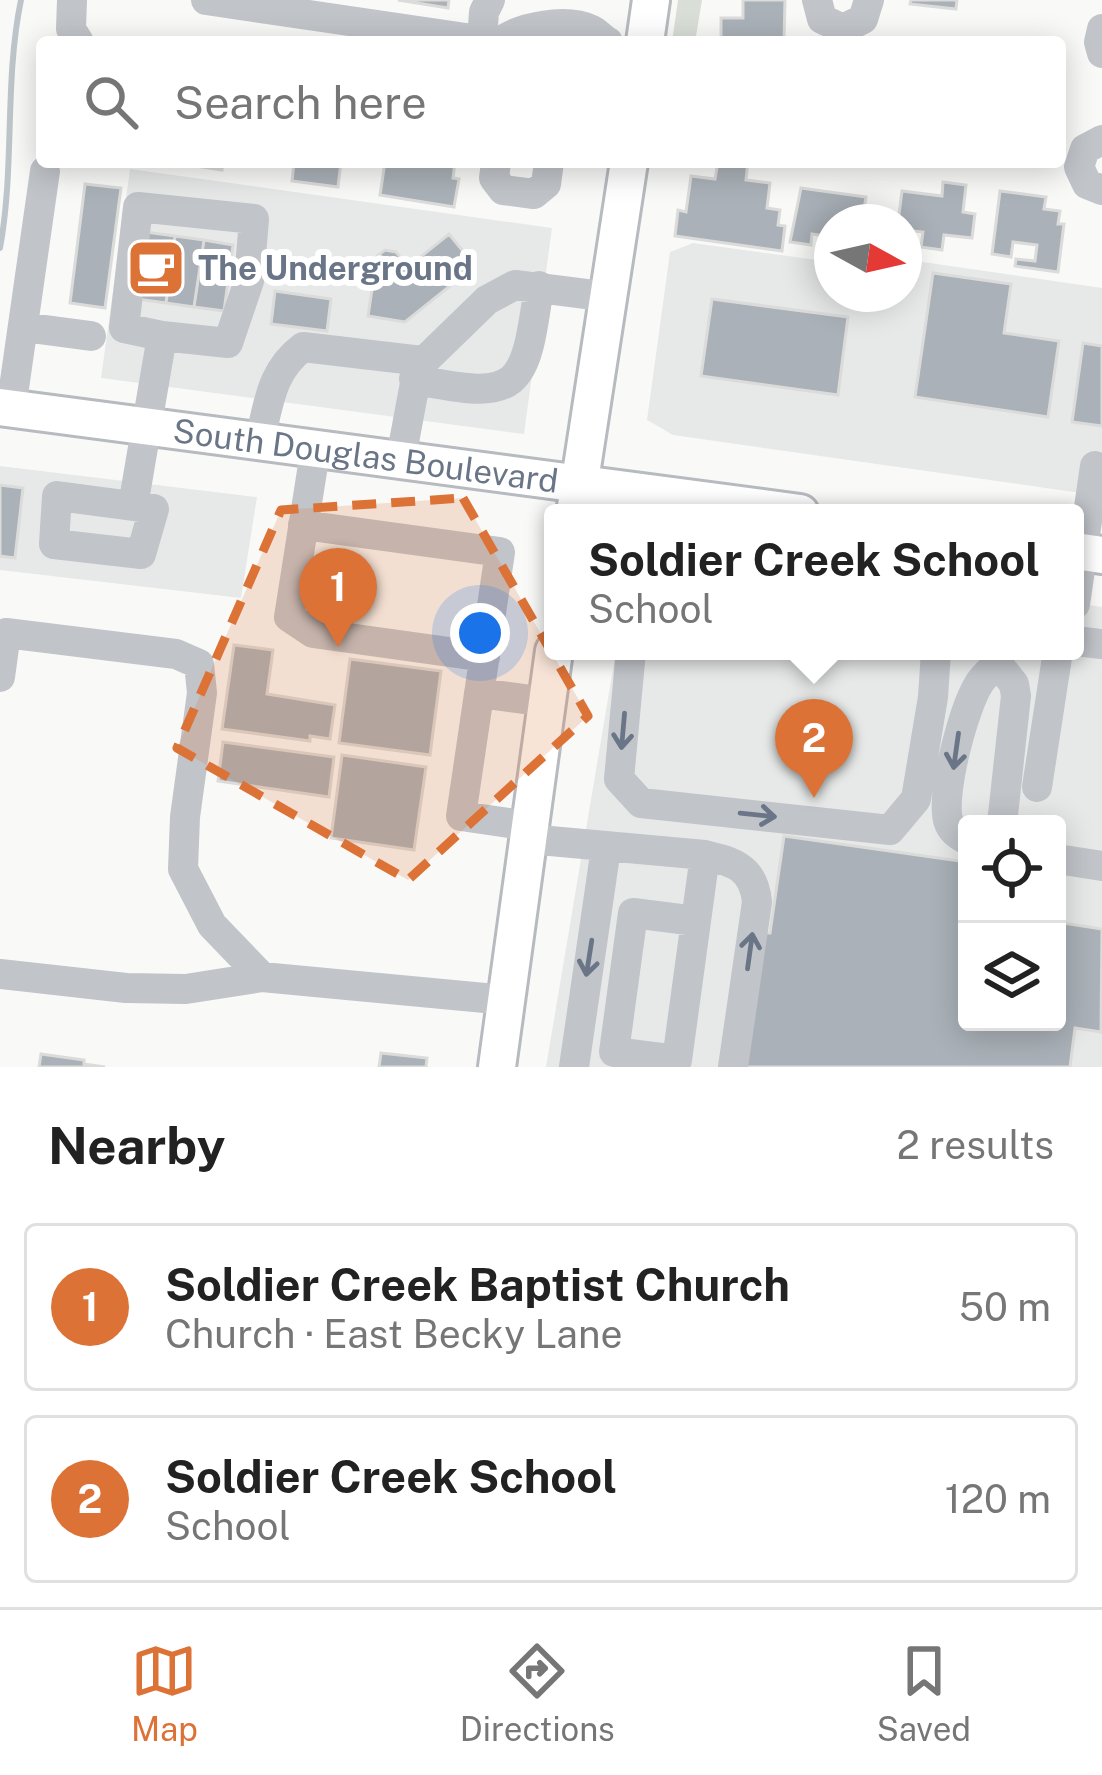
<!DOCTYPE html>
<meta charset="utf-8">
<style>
:root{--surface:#fff;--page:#f6f6f6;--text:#222;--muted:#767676;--line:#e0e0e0;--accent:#dc7236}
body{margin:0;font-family:"Public Sans",sans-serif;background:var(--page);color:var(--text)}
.controls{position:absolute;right:36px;bottom:36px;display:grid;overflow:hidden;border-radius:12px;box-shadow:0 6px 30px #0003}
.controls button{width:108px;height:108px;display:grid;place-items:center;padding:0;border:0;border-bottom:3px solid var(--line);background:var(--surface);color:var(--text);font:60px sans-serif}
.compass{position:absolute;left:814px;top:204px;width:108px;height:108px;border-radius:50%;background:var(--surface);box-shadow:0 6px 30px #0003;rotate:98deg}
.you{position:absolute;left:480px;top:633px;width:42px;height:42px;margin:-30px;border:9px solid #fff;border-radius:50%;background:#1a73e8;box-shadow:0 0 0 18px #1a73e833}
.badge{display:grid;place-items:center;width:78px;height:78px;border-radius:50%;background:var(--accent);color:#fff;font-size:39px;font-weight:700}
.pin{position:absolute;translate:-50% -99px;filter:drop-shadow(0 3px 6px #0008)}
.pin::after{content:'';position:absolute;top:63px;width:42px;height:36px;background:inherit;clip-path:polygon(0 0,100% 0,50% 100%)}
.popup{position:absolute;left:544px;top:504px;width:540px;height:156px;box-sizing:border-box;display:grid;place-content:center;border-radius:12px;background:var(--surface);filter:drop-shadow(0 3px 9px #0005);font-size:39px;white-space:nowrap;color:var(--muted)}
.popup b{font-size:45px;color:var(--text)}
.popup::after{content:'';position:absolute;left:50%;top:100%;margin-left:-24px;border:24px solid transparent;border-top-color:var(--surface)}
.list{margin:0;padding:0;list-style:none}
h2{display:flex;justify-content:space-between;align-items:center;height:156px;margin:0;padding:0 48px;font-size:51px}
h2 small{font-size:39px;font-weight:400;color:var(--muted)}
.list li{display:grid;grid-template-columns:78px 1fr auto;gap:36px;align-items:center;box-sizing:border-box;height:168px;margin:0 24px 24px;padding:0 24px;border:3px solid var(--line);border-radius:12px}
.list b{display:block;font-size:45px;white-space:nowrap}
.list p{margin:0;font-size:39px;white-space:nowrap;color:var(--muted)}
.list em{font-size:39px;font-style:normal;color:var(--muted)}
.icon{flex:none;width:66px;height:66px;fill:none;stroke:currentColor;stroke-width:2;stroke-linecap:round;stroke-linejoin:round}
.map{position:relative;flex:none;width:1102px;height:1067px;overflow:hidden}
.search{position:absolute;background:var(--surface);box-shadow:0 6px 30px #0003;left:36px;right:36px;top:36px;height:132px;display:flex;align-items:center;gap:30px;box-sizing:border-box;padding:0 42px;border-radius:12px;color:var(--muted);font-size:45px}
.sheet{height:540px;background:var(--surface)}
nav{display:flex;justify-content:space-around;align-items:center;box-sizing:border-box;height:168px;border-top:3px solid var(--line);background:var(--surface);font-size:33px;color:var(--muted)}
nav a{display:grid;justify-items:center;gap:6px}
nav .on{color:var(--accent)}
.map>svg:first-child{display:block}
.built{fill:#e7e9e9;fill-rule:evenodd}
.green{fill:#d9ded7}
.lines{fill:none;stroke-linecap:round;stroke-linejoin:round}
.stream{stroke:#bdc5cb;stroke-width:6}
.building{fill:#aab1b8;stroke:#dbdcda;stroke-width:3}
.major-casing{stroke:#b7babf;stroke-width:42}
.minor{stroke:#c1c4c9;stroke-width:30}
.major{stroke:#fff;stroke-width:36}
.oneway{stroke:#6a7687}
.marked{fill:#dc7236;fill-opacity:0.2;stroke:#dc7236;stroke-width:9;stroke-dasharray:24 15;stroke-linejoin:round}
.labels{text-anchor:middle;stroke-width:12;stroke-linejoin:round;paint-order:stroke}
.poi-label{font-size:33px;font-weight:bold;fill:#6a7687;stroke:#fff;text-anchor:start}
.street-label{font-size:33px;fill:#6a7687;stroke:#fff}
</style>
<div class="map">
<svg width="1102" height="1067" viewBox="0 0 1102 1067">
<rect width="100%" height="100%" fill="#f9faf8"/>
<path class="built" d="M130,169L552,228L524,434L101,378Z
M693,243L832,262V294H904V272L914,273L916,261L1102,288V496L673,435L647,420L670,252Z
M0,466L257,497L241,598L0,570Z
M1075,603L1102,607V1067H546L616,651H1075ZM967,824H1057V1022H967Z"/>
<path class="green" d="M678,0H702L695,42H672Z"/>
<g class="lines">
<path class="stream" d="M0,248C15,167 4,82 21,0"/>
</g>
<path class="building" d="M398,0H449L448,8Z
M743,0H785L784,42H721V18H743Z
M911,0H957L956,9L910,4Z
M169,162H223L222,170Z
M294,162H341L338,187L292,181Z
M385,162H455L453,178L459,179L454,207L380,195Z
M718,162H748L746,180L770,183L767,208L780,210L778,225L785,226L782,251L675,236L678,210L686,212L691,176L715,179Z
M943,182L966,185L963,212L975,214L972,238L944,235L942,250L921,247L923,232L904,230V222H898L902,191L942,196Z
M85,184L121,188L105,308L70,303Z
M801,188L866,197L862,222H832V237L812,234L811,245L790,242Z
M1000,191L1046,197L1044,209L1060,211L1058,224H1064L1058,272L1015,266L1016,259L1035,261L1037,245L1013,242L1011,257L992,254Z
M146,232L175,236L166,303L137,299Z
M449,234L475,266L405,322L368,316L377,256L385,250L396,252L408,267Z
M175,236L204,240L194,307L166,303Z
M204,240L233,245L224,311L194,307Z
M933,273L1011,284L1004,333L1059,341L1048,417L915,397Z
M275,291L331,299L327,331L271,324Z
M712,299L848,317L838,395L701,376Z
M1083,343L1102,346V426L1072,422Z
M0,485L23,488L15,558L0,556Z
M234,645L273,650L267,694L335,705L330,739L310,736V741L222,729Z
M350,659L441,671L430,755L339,743Z
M223,742L334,757L329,797L218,781Z
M342,755L426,767L414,850L331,838Z
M784,836L967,862V1022H1057V922L1102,929L1101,1032L1075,1028L1070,1067H745L761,933H770Z
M381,1053L427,1058L426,1067H379Z
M41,1054L84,1060V1064L105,1067H39Z"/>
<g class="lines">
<defs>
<g id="major">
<path d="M645,42L651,0"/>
<path id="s1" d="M0,407L800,513"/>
<path d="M575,513L629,162"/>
<path d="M1075,551L1102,555"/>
<path d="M497,1067L554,651"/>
</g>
</defs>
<use href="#major" class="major-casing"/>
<path class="minor" d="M72,0L71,29L79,42
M206,0L493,42
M817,0L822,19L843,29L863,19L869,0
M1102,29L1099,42L1102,53
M482,40L484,12L490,0
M500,42C521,26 567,18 592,30C598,33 602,39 608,42
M1102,140L1085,149L1079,167L1087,184L1102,190
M496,162L494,178L503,190L534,194L546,184L549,162
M23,327L91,336
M414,379C520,402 525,389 539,286
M11,409L45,171
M260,439C269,403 271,371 303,347L422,361
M316,446L289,617L313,633L485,657
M401,458L418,367L487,300L515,285L610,297
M133,506L154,509L141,554L54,544L57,496L133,506L162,336L228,343L249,281L254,219L138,207L124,328L162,336
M303,525L500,552L461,816L530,826
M1075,604L1095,466
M1075,641L1102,644
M631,651L619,779L641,803L890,830L916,799L933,697L936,651
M998,664L1014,684L1016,696L1002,824
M0,677L6,633L176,654L199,664L202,693L185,817L183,869L212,925L262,977
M479,693L547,702
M1037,787L1058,651
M528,839L705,855C734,862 754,868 757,902L733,1067
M967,840C958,835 951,831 948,820C941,793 964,706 980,682C989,670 998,667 1000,651
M1057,859L1102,866
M696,921L633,913L614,1052L677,1060L705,855
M0,974L126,988L186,989L262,977L506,1000
M574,1067L606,848"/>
<use href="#major" class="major"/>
</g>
<defs><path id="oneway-shaft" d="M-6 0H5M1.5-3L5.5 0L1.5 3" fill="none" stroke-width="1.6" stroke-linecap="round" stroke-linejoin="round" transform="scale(3)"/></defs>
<g class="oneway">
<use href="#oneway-shaft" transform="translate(623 731) rotate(95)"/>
<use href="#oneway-shaft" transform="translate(956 751) rotate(98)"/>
<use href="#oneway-shaft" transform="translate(758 815) rotate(6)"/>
<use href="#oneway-shaft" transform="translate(750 951) rotate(-82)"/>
<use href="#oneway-shaft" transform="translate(589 958) rotate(99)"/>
</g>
<path class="marked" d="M463,498L588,716L408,880L177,748L281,510Z"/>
<defs>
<symbol id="cafe-square" viewBox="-11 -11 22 22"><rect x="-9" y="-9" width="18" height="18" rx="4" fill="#dc7236" stroke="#fff"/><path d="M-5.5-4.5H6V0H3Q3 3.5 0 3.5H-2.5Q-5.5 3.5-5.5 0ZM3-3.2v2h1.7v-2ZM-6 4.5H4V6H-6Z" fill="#fff"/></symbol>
</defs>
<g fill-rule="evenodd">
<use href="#cafe-square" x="123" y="235" width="66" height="66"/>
</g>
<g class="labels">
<g class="poi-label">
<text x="198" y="280">The Underground</text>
</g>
<g class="street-label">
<text dy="12" stroke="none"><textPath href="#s1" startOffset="369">South Douglas Boulevard</textPath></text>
</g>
</g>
</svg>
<div class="controls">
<button><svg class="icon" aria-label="locate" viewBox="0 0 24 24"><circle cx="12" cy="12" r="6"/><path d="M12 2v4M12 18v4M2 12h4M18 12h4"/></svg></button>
<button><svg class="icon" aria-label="layers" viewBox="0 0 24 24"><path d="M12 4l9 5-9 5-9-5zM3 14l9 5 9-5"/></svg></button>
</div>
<svg class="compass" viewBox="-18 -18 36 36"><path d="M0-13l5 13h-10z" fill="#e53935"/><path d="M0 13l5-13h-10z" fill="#767676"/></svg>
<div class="you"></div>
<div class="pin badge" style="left:338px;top:647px">1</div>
<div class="pin badge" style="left:814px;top:798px">2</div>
<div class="popup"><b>Soldier Creek School</b>School</div>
<div class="search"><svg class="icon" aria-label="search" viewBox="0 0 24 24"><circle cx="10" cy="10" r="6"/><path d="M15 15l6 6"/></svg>Search here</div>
</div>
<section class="sheet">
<h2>Nearby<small>2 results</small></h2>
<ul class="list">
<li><span class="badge">1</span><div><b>Soldier Creek Baptist Church</b><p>Church · East Becky Lane</p></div><em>50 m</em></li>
<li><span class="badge">2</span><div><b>Soldier Creek School</b><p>School</p></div><em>120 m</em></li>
</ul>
</section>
<nav>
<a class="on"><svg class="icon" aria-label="map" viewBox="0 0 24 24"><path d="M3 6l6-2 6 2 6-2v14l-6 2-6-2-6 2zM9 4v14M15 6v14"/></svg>Map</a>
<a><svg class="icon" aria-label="directions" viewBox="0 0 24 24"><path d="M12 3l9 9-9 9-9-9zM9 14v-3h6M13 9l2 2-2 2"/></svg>Directions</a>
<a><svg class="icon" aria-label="saved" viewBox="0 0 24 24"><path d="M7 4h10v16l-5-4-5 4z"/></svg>Saved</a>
</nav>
